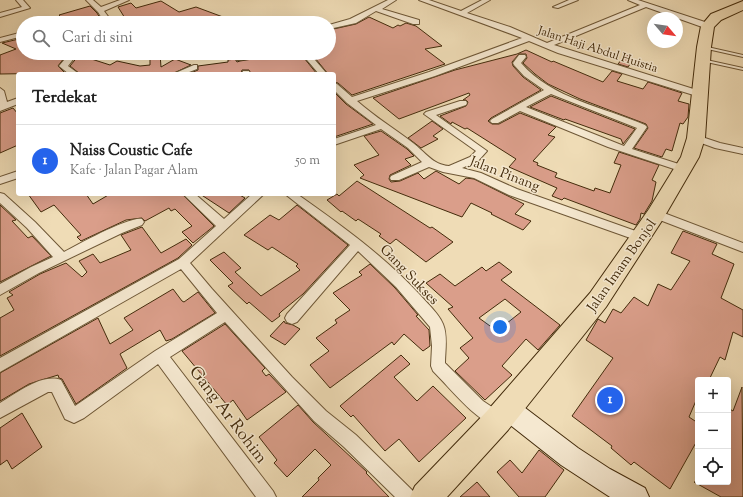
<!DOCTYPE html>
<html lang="id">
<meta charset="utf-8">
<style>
:root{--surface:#fff;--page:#f2f2f2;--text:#222;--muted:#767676;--line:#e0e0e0;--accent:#2563eb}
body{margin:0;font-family:"Sorts Mill Goudy",serif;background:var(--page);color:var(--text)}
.controls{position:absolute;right:12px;bottom:12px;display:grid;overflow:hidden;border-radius:4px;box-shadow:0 4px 16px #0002}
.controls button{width:36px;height:36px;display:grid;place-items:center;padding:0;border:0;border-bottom:1px solid var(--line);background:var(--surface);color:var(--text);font:20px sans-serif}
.compass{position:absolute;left:647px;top:12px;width:36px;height:36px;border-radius:50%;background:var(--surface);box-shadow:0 4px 16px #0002;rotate:119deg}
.you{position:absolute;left:500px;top:327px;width:14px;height:14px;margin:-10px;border:3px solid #fff;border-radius:50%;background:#1a73e8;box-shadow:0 0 0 6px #1a73e833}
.badge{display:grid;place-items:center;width:26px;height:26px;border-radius:50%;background:var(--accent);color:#fff;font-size:13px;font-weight:700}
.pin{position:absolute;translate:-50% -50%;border:2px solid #fff;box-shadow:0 1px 4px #0006}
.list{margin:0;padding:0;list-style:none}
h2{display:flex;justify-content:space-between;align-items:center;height:52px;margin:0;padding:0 16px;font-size:17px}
h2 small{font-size:13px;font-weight:400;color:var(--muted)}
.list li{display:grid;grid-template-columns:26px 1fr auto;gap:12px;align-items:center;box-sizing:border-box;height:72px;padding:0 16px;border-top:1px solid var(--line)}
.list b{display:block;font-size:15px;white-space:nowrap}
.list p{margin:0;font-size:13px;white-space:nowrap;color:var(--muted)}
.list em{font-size:13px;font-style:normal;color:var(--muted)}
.icon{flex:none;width:22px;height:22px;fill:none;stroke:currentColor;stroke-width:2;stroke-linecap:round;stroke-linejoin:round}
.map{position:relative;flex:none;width:743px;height:497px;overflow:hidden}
.search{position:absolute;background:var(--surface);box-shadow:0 4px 16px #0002;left:16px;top:16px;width:320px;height:44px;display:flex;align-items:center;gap:10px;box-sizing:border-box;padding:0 14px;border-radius:22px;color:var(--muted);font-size:15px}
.panel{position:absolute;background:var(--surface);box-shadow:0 4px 16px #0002;left:16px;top:72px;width:320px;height:124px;border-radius:4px}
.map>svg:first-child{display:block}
.building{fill:#da9e8a;stroke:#432b0b;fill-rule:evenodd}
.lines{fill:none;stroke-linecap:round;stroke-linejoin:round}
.lane-casing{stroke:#6e5736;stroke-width:2}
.street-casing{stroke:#6e5736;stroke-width:2}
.secondary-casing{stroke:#432b0b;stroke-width:2}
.highway-casing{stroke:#432b0b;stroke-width:2}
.lane{fill:#f5e8d0;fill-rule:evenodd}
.street{fill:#f5e8d0;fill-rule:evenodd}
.secondary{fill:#f5e8d0;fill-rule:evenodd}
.highway{fill:#efdcb6;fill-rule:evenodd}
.labels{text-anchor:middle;stroke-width:3;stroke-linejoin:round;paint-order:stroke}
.far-street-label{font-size:12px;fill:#432b0b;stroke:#f5e8d0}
.street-label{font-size:14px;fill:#432b0b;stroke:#f5e8d0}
.near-street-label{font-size:17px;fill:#432b0b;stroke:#f5e8d0}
</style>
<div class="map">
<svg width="743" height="497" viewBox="0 0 743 497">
<rect width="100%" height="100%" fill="#efdcb6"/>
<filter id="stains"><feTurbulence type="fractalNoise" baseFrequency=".005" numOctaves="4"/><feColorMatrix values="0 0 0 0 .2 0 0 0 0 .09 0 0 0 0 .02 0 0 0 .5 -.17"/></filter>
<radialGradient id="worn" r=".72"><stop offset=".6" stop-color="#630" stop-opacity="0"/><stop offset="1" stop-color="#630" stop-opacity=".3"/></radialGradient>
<path class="building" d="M161,1L179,12L196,7L223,17L212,23H128L118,7L131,3L136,8Z
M90,6L97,13L103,23H47L61,17L59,15Z
M369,17L393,28L398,25L400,26L406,23L416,26L442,46L425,49L445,64L352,95L338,83L334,82V74H328L311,53H329V42L331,41L329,38V30L356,24Z
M23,38V53H68L58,66L65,73L0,74V55L16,49L2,43Z
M526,50L552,62L553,61L603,82L612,71L622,74L617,81L643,89L648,82L682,93L678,101L689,104L688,117L683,124L680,123L672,151L666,149L662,157L634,148L648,128L646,124L580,99L548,84L535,74L523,63L527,58L526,54H519L512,62L513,66L523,77L541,90L491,118L488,121L492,124H499L520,113L556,127L548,135L555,137L533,161L538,163L537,165L557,173L555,177L594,191L595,188L610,193L621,165L614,163L619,152L659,165L652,180L656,182L652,201L644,214L641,213L640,219L636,225L564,198L562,200L552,196L557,188L509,167L516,159L467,128L465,129L452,122L451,124L440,116L466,106L468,102L466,100H463L470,95L469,93L399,119L373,98L455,70L517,54Z
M280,53H300L317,74H251L249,70H242L241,74H188L198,70V66L228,62V60L235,59L237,62L240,61L271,56Z
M160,54L161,67L175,59L191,65L172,74H80L70,66L79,55L110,65L117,61L140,66L150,65V55Z
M626,54L633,60L628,67L618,64Z
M334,92L346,104L373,124L334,137Z
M551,96L635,129L623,144L621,139L565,119L564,120L530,107Z
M13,108L18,114V145L0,153V113Z
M432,121L443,129L433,136L438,139L421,148L408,138Z
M381,131L407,149L414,156L405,159L411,165L390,175L389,179L391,182L400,181L418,173L424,179L436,171L459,184L466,178L474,179L524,204L515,214L531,221L523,230L491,214L492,213L471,203L462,217L360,178L364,175L354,165L379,155L364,136Z
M357,181L430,228L432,227L453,242L426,262L396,239L390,244L379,236L381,234L358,219L356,221L342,211L341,212L327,200L337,194L339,196Z
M28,194H86L93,204L110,194H182L214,226L193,243L182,232L192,226L175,209L171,211L169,208L145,221L142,218L126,220L81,241L77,237L81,235L54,205L41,212Z
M200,194H238L245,198L229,213Z
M0,205L16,220L12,221L28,238L32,236L51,256L0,282Z
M297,205L348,245L303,294L282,311L279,314L280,316L272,322L249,302L247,304L228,286L233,283L210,260L224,252L241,268L235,272L261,296L300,270L296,266L298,264L272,247L268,250L244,235L270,215L279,220Z
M142,227L161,253L186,239L192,245L178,258L0,356V318L14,310L7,298L13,295L9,292L40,274L66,263L82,277L87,272L79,261L93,254L100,263L131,250L121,235Z
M683,231L717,244L712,254L734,264L721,298L743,310V337L733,332L725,360L720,357L709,380H698V396L689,417L698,423V439L670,489L634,462L631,465L611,448L612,446L572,416L613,358L586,340L598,319L605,323L613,309L621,313L634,297L648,306L658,284L671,290L690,261L671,253Z
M499,262L512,272L501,280L560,325L538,350L526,339L502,366L512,375L485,400L455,371L469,358L460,348L473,338L448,309L453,307L426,283L440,274L455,286L482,267L486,271ZM505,299L521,312L497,331L479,318Z
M370,264L395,288L418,315L416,316L429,330L430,346L423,351L404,334L394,345L392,342L330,388L310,365L329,351L316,338L337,323L335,320L350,310L333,293L362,275L359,272Z
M173,289L182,301L184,302L198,292L215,313L172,339L166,341L160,330L120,354L127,368L76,404L62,379L59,378L58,375L29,384L0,401V373L98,318L110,344L133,330L124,318Z
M284,321L285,323L293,325L300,329L285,345L270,336Z
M225,324L265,368L262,371L266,376L269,374L286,392L247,420L233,400L227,405L182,351Z
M401,355L410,364L394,377L417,401L433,386L466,418L419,462L399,439L385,451L353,415L351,417L340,406Z
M742,387L743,497H721L694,482H728V408L733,411Z
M298,405L313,422L367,472L366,473L389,497H302L319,480L318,478L331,465L315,449L287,477L274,463L277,460L259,437Z
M22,413L42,447L12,469L7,460L0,465V428Z
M539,450L564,470L545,497H519L497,472L510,460L522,473Z
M477,482L490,497H460Z"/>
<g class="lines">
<defs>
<path id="lane" d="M703,46L743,55V57L703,48Z
M702,59L743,68V70L702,61Z"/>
<path id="street" d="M16,0H23L30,8L0,17V13L22,7Z
M86,0H93L101,7L120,0H129L104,11L113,23H105L98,12Z
M388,0H396L382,9L419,20V24H413L376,11L356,23L329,29V25L350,19Z
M419,0H429L461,11L482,0H490L467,13L510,27L547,43L640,5L628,0H638L711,24V28H705L646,7L554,45L703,92L704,94L703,96L700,97L558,53L529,41L435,76L357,101C375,117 395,129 413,143C425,152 433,165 449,166L470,157L476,151L424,114L426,112L460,101H466L467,103L466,105L436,115L487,151L478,161L462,168L481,173L517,189L644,234L646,237L644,240L640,241L636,240L509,195L474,178L443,172L429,167L399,180H391L390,178L391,176L422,162L408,148L381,129L334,145V139L376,125L347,103L334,90V83L337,84L352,97L429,72L522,38Z
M569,0H578L558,8L553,7Z
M23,32V36L0,42V38Z
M70,53H78L68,66L79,74H69L59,66Z
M234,53H242L243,55L256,53H275L271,55L240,60H237Z
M301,53H309L327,74H319Z
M519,55H525L526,57L521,63C552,99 604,107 645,125L647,127L632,149L688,167L689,169L688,171H680L608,147L520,111L498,123H492L490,121L492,119L544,90L524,76L514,65L513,63ZM551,94L637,128L624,146L526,107Z
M194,65H197V69L184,74H173Z
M243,71H249L250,74H242Z
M0,88L4,91L7,102L18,98V104L0,111Z
M696,135L720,143L743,148V154L715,148L693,140L691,138L693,136Z
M18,171V178L0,184V177Z
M0,193L4,194L35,222L64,252C77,245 130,216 142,219L144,222L142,225L122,233L39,273L0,295V284L31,267L53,257L27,228L0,203Z
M183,194H195L224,219L252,194H264L190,263L212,289L292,377L326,411L356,435L413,491L416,497H395L344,447L314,421L225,322L170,357L273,491L276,497H256L158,364L84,418L74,423L65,419L52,392H48L0,418V403C17,393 42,373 61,380L75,406L155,351L217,313L181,269L0,372V358L179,259L216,226Z
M285,194H297C341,225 384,256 420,295C428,304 439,314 443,324C448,336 445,351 445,363L483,401L504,415L506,420L504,425L498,428C472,417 452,390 433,371L431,366L432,346L430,327L396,287L358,251L297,322L292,324L287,322L285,318L287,314L350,245Z
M656,210L743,243V252L652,217L650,214L652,211Z"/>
<path id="secondary" d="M508,398L516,401L578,448L610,469L645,488L649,497H610L561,465L500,417L496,409L500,401Z"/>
<path id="highway" d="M743,1V10L721,20L714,27L711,47L705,138L699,157L663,219L606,307L508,430L447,497H410L415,486L488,410L590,293L649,209L681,157L687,138L697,47L701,26L711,14Z"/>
</defs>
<use href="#lane" class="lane-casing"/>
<use href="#street" class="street-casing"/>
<use href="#secondary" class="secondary-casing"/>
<use href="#highway" class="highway-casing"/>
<use href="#lane" class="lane"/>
<use href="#street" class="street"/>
<use href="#secondary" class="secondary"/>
<use href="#highway" class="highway"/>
</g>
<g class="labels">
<g class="far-street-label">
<text transform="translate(598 49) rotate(18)" y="4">Jalan Haji Abdul Huistia</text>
</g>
<g class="street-label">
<text transform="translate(505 173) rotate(21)" y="5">Jalan Pinang</text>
<text transform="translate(621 265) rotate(-55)" y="5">Jalan Imam Bonjol</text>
<text transform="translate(410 274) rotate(46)" y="5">Gang Sukses</text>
</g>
<g class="near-street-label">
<text transform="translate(229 414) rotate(53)" y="6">Gang Ar Rohim</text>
</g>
</g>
<rect width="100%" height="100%" filter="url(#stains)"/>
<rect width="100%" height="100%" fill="url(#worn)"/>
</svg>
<div class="controls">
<button>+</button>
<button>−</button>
<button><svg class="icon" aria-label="locate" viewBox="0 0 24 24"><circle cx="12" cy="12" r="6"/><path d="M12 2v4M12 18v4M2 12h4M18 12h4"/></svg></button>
</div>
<svg class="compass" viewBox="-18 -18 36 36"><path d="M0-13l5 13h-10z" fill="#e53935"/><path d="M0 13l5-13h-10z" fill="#767676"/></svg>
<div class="you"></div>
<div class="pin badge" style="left:610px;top:400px">1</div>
<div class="search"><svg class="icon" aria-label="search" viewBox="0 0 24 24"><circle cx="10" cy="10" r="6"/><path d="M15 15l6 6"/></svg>Cari di sini</div>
<section class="panel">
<h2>Terdekat<small></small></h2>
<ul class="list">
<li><span class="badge">1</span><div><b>Naiss Coustic Cafe</b><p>Kafe · Jalan Pagar Alam</p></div><em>50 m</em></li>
</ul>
</section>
</div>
